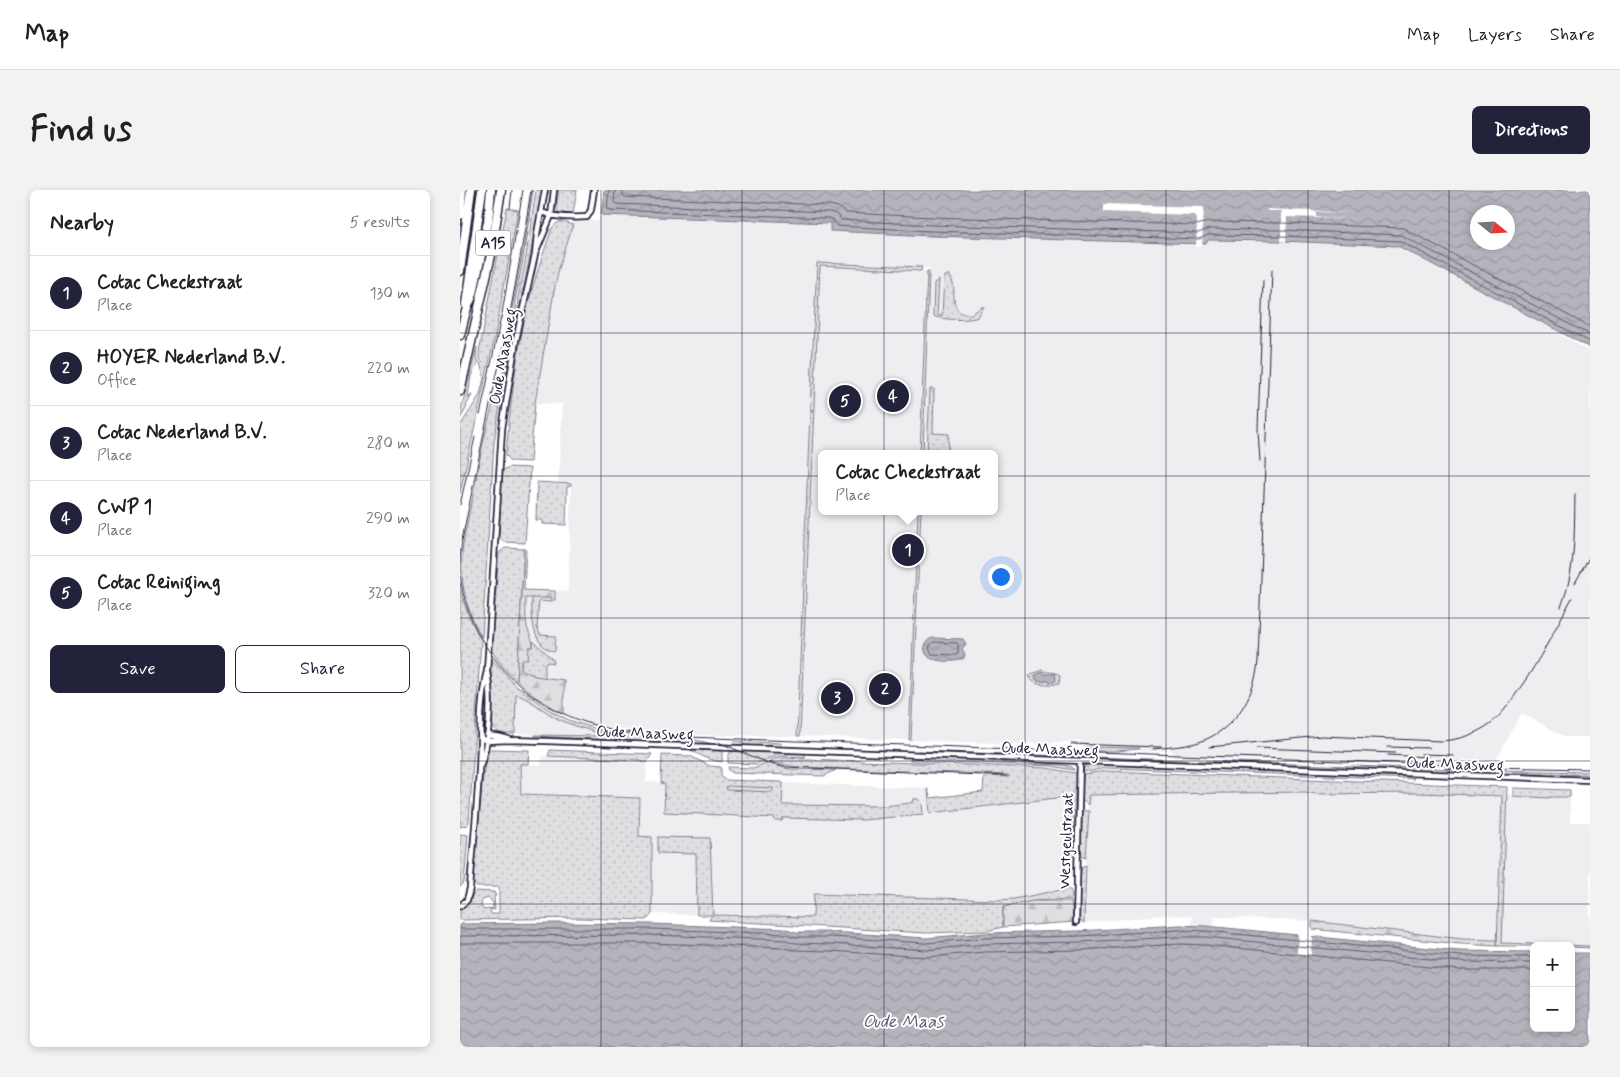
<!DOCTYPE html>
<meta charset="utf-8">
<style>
:root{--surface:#fff;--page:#f2f2f2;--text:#202124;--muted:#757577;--line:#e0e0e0;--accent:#22223b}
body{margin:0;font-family:Mynerve,sans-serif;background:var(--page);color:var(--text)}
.controls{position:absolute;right:15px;bottom:15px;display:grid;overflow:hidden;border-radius:8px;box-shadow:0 2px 8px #0003}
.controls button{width:45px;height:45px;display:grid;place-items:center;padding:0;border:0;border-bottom:1px solid var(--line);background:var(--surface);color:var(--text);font:25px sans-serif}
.compass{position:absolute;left:1010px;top:15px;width:45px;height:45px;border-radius:50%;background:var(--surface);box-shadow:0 2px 8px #0003;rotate:108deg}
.you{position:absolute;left:540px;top:386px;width:18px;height:18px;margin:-12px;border:4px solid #fff;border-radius:50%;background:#1a73e8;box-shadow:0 0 0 8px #1a73e833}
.badge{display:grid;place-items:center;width:32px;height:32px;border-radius:50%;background:var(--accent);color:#fff;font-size:16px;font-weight:700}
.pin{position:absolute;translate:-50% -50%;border:2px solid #fff;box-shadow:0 1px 5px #0006}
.popup{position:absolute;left:358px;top:260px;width:180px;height:65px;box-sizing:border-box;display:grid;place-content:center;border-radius:8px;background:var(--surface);filter:drop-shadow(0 1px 4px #0005);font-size:16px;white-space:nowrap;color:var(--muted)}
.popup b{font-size:19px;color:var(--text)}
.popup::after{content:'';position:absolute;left:50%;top:100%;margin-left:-10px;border:10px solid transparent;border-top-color:var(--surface)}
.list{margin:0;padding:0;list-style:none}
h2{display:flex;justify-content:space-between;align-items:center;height:65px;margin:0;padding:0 20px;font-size:21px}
h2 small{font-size:16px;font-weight:400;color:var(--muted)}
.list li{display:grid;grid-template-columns:32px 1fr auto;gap:15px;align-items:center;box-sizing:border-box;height:75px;padding:0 20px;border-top:1px solid var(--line)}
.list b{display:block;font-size:19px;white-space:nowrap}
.list p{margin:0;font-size:16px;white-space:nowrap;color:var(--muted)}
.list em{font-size:16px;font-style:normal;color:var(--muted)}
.actions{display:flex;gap:10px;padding:15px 20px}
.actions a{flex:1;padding:11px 0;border:1px solid var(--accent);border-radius:8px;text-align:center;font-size:18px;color:var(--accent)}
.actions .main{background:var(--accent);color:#fff}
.map{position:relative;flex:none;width:1130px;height:857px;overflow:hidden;border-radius:8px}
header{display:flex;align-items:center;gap:30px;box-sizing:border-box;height:70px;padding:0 25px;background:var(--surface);border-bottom:1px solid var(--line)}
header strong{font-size:24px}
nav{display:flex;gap:28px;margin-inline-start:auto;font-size:18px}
.intro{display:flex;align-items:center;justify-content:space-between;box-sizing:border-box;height:120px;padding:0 30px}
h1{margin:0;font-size:35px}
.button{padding:12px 22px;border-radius:8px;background:var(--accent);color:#fff;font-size:18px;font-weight:700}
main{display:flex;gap:30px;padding:0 30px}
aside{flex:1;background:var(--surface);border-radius:8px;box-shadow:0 2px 8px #0003}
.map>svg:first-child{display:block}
.built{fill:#eeeef1}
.grass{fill:url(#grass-dots);stroke:#80808e}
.forest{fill:url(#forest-firs);stroke:#80808e}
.wetland{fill:url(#wetland-marsh);stroke:#80808e}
.water{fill:url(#water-waves);stroke:#7a7a88;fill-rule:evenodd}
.pier{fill:#fff}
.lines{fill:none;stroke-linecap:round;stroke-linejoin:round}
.shore{stroke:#5c5c6f;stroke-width:1}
.stream{stroke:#7a7a88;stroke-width:1}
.minor-casing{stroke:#22223b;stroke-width:8}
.motorway-casing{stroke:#22223b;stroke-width:11}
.minor{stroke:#fff;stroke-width:4.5}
.motorway{stroke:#fff;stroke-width:8}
.rail{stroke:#22223b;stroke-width:1}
.grid{fill:none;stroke:#22223b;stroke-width:1;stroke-opacity:0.55}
.labels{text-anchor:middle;stroke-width:4;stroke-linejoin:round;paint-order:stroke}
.shield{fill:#fff;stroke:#646476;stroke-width:1}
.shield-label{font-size:15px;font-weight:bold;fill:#22223b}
.street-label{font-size:16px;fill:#22223b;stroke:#fff}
.water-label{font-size:18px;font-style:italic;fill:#5c5c6f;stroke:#fff}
</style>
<header>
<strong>Map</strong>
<nav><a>Map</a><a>Layers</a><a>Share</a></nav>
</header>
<div class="intro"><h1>Find us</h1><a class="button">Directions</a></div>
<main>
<aside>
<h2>Nearby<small>5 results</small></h2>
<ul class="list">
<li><span class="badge">1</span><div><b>Cotac Checkstraat</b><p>Place</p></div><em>130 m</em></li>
<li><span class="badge">2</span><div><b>HOYER Nederland B.V.</b><p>Office</p></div><em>220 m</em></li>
<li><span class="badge">3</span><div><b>Cotac Nederland B.V.</b><p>Place</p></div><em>280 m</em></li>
<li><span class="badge">4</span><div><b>CWP 1</b><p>Place</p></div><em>290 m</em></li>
<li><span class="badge">5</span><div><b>Cotac Reiniging</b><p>Place</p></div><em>320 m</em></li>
</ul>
<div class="actions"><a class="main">Save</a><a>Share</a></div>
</aside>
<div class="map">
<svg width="1130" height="857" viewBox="0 0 1130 857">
<defs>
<pattern id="grass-dots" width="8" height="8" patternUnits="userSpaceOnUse" patternTransform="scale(1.25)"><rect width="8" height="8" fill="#dfdfe2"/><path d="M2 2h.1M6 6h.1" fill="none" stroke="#bfbfc3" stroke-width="1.8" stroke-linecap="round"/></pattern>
<pattern id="forest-firs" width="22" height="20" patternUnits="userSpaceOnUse" patternTransform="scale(1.25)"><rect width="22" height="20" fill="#dfdfe2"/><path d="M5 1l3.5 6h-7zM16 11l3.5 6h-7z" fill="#bfbfc3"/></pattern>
<pattern id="wetland-marsh" width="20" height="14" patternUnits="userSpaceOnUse" patternTransform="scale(1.25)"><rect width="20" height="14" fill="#dfdfe2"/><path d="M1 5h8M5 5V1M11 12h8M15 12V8" fill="none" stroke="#bfbfc3"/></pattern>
<pattern id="water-waves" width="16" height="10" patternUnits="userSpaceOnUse" patternTransform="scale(1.25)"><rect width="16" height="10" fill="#b4b4bc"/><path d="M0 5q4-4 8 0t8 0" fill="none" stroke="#9a9aa2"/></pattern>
</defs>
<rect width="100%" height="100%" fill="#fff"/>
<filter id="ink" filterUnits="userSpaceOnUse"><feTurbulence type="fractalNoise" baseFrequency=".02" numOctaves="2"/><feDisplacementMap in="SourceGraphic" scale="10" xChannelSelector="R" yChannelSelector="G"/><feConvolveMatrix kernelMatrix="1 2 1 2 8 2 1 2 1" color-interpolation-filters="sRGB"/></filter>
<g filter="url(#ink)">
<path class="built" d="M142,25L370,33V41L471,46L746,54L747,50L821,51L939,56L1066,124L1130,162V547H1105L1062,523L1035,572L1002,570V577L713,567L712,560L680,562L679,558L620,556V551L565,554L451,550L461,321H534V264H463L469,78L357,73L351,220H354L360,76L467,81L460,264H362V321H458L449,550L340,546L354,220L350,222L337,546L222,545L185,542L143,536L120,530L94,518L74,506L57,491L62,400L108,401L111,294L98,293L102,214L75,213L95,96L114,30L138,31Z
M55,505H61L78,517L99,529L140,543V546L55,544Z
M82,566L181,570V571L187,572L186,592L205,593L204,622L315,628V630L322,631V628L404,630L448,626L463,623L452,612L424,616L322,615L323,593L469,598L470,623L605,607L608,611L605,699L554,709L537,710L355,704L353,727L192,724V647H179L180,608L61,604L60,574L81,575Z
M845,602L856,604L959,603L1042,606L1037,750L1002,749L852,731L754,727L752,761L732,760V726L702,725L624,733L628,605Z
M1046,605L1090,608V607H1110V632H1130V756L1041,753Z"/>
<path class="grass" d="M72,0H73L62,76L55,111V121L34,253L22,447C10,427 3,405 2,382C0,358 7,334 12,311C18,276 25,241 35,207C40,191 52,161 47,145L63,60Z
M76,0H83L64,97L61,104L62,105L48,184H46L57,122L58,107L64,79Z
M99,0H117L113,24L99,23L96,18Z
M47,18L58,20L35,146L0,303V236L20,205L24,188L19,169V162Z
M102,31L113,35L99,79L95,96L75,213L70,272L51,271L46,265C50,216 56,167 67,118C74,91 83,64 92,38L97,33Z
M357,73L462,77L461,81L360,76L340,546H337L350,221L353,220H350Z
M467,81H469L463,264H460Z
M489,84C498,98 490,109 498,121C512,129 513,121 524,116L518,127C509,131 482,130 473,126L474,93L479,90L477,125L482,126L484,87Z
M17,157L16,167L18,175L16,176L11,186L8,207L9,208L10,205H12L6,216L7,217L0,229V223Z
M470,199H474L473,243L489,244L488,264L467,263Z
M49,277L70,278L65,353L43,352L39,347L42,282L45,279Z
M77,292L111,294V296L107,297L106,335L82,334V330H76Z
M458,321H461L451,550H449Z
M45,358L64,359L57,491L44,478L31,460L39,363Z
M0,393C2,414 11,432 21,450L9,632L7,635L0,637Z
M72,407L91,408V412L79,411L77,437L80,445L96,446L95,461C72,459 71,425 72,407Z
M73,451L93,469L94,473L88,472L85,474V488L75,486L61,479L62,470L69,457H73Z
M30,467L56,496L88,519L109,530L140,540L201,548C221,546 242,551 261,556L75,546V545L139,546L140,544C126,539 111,535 98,529C86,523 66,506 56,505L55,544H42L35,540L32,533L33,510Z
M626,557L679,558V559L657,561H626Z
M31,559L69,560L68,574H60L61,604L180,608L179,646L192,647V724L187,730L120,728L0,730V720C11,717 9,707 16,701L34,702L36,706H34L35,720L30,719L33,718V713L29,708L22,710L21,716L24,720L30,719L31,724H39V697H17L13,692L22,594L27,561Z
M90,560L192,564L187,572L181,571L180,570L88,566Z
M230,560L262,561V572L248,569Z
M271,561H278L345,563V567L316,566L295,574L268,573V567Z
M458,561L923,577L995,579L1007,578L1005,583L767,576L608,567L464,563Z
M202,565L230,566L250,576L261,577V585L265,590L320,592L323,593L322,615L424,616L450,613L452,612L453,609H458L462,613L463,624L404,630L323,628L322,631H315L314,628L204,622L205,594L201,593Z
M451,567L535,570L546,573L605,575L612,577L614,580L591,576L450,571Z
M323,568L586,578L616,583L617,597L615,599L613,651H615C614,658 613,662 606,663L608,611L605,610V607L470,623L468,599L470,608L523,602L524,586L549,587V585L337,577L308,572L313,569Z
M305,573L329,579L376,580L364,586L273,583L269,580L268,577L293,578Z
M632,574L949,587L954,589L646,578L632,581H623L625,576Z
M1038,580L1130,582V588L1036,584Z
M648,581L1047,597L1042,753L1130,756V758L1111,757V756H1037L1042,606L959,603L856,604L845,602L629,605L628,615L622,610L623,584Z
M1053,598L1110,600V607H1091L1090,608L1053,606Z
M621,621H629L626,668L623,667L620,663Z
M0,644L8,645L4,693L0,697Z
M198,647L250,648L253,725L353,727L354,704L537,710L554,709L606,699L610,700L612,705L611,709L573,711L543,717V737L526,741L465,743L249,730L252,725H237L236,664L198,663Z
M626,676L624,733L618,729L619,683L623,677Z"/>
<path class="forest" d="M64,359H66L64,400L95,401V410H91V408H66C66,417 65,427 67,437C69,444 73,450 73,457H69L68,470H62L61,479L75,486L104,490V524L74,506L57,491Z
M275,551L319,553L321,554L318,557L275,555L273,553Z
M267,596L312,598L314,599L311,602L267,600L266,598Z
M573,711H611L614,732L543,737V717Z
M852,731L1002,749L1037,750V756L1001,754L852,739Z"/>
<path class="wetland" d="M582,480C588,483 593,481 600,485L599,493C589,496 574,497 569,486L571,484Z"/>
<path class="water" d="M144,0H1130V158L938,56L821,51L748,50L746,54L471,46L370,41V33L141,25ZM1018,22H1048V52H1018Z
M473,448L503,449L506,454L502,459L505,464L504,468C496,474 460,473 465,456C466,451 469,449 473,448Z
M582,482L585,484H595L596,491L591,493L588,491L581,492L580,491L578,492L577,489L575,490L576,488L574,486Z
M101,733L192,734L327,739L335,742H371L466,748L524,743L619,741L719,735L746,736L1000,761L1074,762V838H1111V763H1130V857H0V734Z"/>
<path class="pier" d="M644,14L744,17L742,57H736L737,28L735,25L644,22Z
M807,19L896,23L853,22L857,23V27L898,29L827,27L826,52L821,51V21H807Z
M838,742L852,743L851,765L837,764Z"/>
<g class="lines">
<path class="shore" d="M149,0L147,18L149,20L369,28L373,30L377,36L471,41L739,49L748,45L821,46L940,51L1130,152
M155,0L154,12L156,14L370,22L376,24L382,30L471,35L738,43L749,39L821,40L941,45L1130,145
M163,0V5L165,7L370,15L378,17L386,23L472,27L736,35L749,32L821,33L943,38L1130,137
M474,452L497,453L498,455V464L496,465L472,464L469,458L471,454Z
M0,739H192L326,744L335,747H371L466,753L525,748L619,746L719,740L746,741L1000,766L1074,767
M0,746L192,745L326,750L335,753L371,754L467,760L525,754L619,752L719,747H745L1000,772L1074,773
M0,753H191L324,758L334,760L370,761L467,767L525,762L620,760L720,754L745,755L999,780H1074"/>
<path class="stream" d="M1052,582L1130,585"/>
<defs>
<path id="minor" d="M81,22C96,28 111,28 127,27L131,20L134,0
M76,62L91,26L94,0
M27,545L41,547L48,549
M20,547L26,551L49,550L86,551L1130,590
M20,576C30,550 32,509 27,482
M0,716L7,710L10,698C13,659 17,619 19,580C21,547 19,513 27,481L42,239L56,150L75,65L77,44L85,0
M616,732L620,571"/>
<path id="motorway" d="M0,25L2,0
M0,81L11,0
M6,114L22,0
M0,145L6,121L13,104L28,31L31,0
M0,201L31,65L41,0"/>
</defs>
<use href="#minor" class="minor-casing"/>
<use href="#motorway" class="motorway-casing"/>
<use href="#minor" class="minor"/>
<use href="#motorway" class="motorway"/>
<path class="rail" d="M71,0C61,65 50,129 35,193C26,232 18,272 10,311C6,332 0,353 0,374C0,401 8,426 22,450C62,517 125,540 199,546L992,575
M50,18L52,0
M20,225L42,123L63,0
M800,271L798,240L803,90
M0,315L15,247
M1115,393L1130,366
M1101,417C1116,379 1114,344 1115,304
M258,552L308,573L325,577L547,586
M611,554L701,557
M749,557L862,546L981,551C999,550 1016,544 1031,533C1043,524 1051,511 1060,498C1080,470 1095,439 1112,408
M927,557L969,558
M796,558L936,563
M693,559C707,557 722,557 736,553C773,542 795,508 798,471L812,80
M961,564L993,565
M928,565L968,567
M985,578L1026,577L1130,579"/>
</g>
</g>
<path class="grid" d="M141,0V857M282,0V857M424,0V857M565,0V857M706,0V857M848,0V857M989,0V857M0,143H1130M0,286H1130M0,428H1130M0,571H1130M0,714H1130"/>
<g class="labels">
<rect class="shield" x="15.5" y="40.5" width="35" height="25" rx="4"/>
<g class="shield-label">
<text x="33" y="58">A15</text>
</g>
<g class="street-label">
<text transform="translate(42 166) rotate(-80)" y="6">Oude Maasweg</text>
<text transform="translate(185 542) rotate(2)" y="6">Oude Maasweg</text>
<text transform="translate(590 558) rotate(2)" y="6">Oude Maasweg</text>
<text transform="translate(995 573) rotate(2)" y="6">Oude Maasweg</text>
<text transform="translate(605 651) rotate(-88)" y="6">Westgeulstraat</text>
</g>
<g class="water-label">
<text x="443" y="837">Oude Maas</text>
</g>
</g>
</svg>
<div class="controls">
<button>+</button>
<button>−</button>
</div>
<svg class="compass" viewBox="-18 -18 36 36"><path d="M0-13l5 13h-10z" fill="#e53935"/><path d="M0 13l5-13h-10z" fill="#757577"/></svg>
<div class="you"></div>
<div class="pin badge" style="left:448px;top:360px">1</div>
<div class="popup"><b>Cotac Checkstraat</b>Place</div>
<div class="pin badge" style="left:425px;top:499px">2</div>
<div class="pin badge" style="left:377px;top:508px">3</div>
<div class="pin badge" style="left:433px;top:206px">4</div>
<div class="pin badge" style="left:385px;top:211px">5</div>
</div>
</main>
